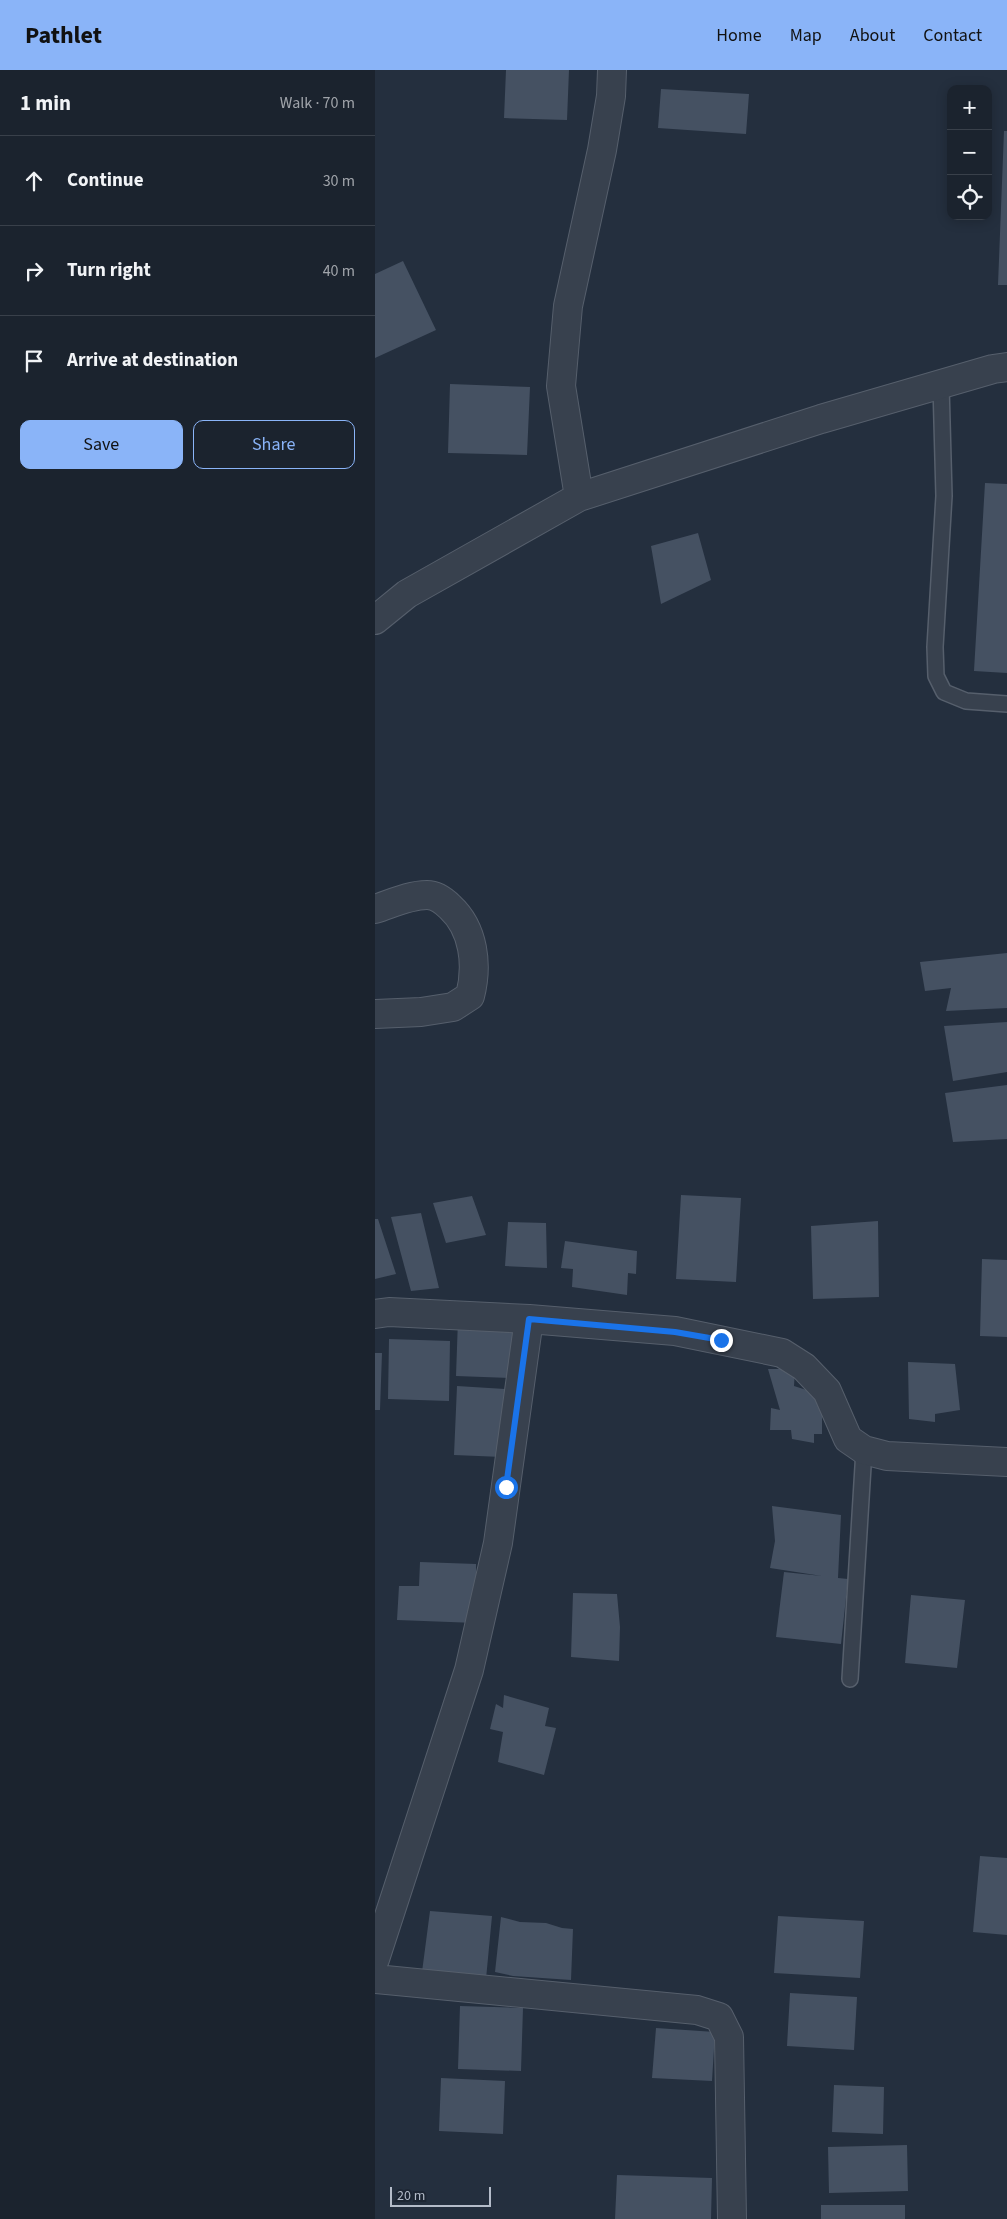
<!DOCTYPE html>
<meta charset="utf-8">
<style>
:root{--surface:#1b232e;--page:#282f3a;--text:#f1f3f6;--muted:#a0a4aa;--line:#39404a;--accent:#8ab4f8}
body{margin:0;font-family:"Source Sans 3",sans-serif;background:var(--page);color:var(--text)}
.controls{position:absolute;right:15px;top:15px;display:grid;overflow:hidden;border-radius:10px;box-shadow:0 2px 12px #0003}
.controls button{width:45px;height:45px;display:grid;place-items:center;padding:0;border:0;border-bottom:1px solid var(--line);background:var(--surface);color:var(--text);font:25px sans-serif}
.scale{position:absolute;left:15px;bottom:12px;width:101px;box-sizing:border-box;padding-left:5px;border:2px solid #b4bcc9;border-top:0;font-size:14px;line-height:18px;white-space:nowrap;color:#b4bcc9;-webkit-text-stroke:4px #1d2633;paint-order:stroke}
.stop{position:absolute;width:15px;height:15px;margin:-11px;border:4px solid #1a73e8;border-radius:50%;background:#fff}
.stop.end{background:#1a73e8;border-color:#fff;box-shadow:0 1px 5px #0008}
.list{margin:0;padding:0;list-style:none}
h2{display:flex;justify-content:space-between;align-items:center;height:65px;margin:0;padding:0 20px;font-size:21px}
h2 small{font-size:16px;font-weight:400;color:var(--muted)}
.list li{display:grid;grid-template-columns:32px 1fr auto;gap:15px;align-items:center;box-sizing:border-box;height:90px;padding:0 20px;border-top:1px solid var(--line)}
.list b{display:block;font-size:19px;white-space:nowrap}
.list em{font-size:16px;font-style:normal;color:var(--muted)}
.actions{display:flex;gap:10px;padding:15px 20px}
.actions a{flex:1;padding:11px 0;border:1px solid var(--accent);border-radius:10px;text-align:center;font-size:18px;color:var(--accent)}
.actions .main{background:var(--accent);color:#111}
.icon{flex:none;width:28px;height:28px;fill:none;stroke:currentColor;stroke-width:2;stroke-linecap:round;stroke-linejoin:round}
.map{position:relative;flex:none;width:632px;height:2149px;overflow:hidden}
header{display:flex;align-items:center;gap:30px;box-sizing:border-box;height:70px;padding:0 25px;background:var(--accent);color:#111}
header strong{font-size:24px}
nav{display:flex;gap:28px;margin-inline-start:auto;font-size:18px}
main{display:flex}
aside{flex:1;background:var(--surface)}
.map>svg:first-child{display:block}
.building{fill:#455162}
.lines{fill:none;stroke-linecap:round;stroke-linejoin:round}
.lane-casing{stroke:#565f6c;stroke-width:18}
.street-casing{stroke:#565f6c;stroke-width:30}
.lane{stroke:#38414e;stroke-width:15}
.street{stroke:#38414e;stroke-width:28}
.route{stroke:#1a73e8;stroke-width:6}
</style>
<header>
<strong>Pathlet</strong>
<nav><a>Home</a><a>Map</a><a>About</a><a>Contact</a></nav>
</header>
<main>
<aside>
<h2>1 min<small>Walk · 70 m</small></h2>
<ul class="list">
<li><svg class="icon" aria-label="ahead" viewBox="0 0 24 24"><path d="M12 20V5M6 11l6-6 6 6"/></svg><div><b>Continue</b></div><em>30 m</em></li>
<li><svg class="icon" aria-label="right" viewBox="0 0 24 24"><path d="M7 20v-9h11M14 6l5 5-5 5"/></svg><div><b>Turn right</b></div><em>40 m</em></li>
<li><svg class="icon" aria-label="arrive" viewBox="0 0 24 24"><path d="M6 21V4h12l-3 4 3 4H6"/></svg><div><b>Arrive at destination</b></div></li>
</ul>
<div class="actions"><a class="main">Save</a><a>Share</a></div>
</aside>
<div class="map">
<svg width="632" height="2149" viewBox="0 0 632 2149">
<rect width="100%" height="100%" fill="#242f3e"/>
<path class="building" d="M131,0H194L192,50L129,48Z
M286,19L374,24L371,64L283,58Z
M629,61H632V215H623Z
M28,191L61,260L0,288V204Z
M75,314L155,317L152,385L73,383Z
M610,413L632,414V603L599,601Z
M323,463L336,510L286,534L276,476Z
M632,883V938L571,941L576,918L550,921L545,892Z
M632,952V1002L578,1011L569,956Z
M632,1015V1069L578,1072L570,1023Z
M306,1125L366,1128L361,1212L301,1209Z
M97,1126L111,1165L71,1173L58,1133Z
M46,1143L64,1218L36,1221L16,1147Z
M0,1149H3L21,1204L0,1209Z
M503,1151L504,1227L438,1229L436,1156Z
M133,1152L171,1153L172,1198L130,1196Z
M190,1171L262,1181L261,1204L253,1203L252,1225L197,1217L198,1199L186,1198Z
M607,1189L632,1190V1267L605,1266Z
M83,1249L138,1251L136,1308L81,1306Z
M14,1269L75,1271L74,1331L13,1329Z
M0,1283H7L5,1340H0Z
M533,1292L580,1294L585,1340L560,1344V1352L534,1349Z
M393,1299H420L419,1316L447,1325V1364H439V1373L417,1369L416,1360H395L396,1338L405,1340Z
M82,1316L130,1319L127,1387L79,1385Z
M397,1436L466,1445L463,1508L473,1509L466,1574L401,1567L409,1502L447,1506L395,1498L400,1471Z
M45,1492L101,1494V1553L22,1550L24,1516H44Z
M198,1523L242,1524L245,1557L244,1591L196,1587Z
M536,1525L590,1530L582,1598L530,1593Z
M129,1625L174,1638L170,1656L181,1658L169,1705L123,1692L128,1662L115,1659L121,1634L128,1638Z
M605,1786L632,1788V1865L598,1862Z
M55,1841L117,1846L111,1909L47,1902Z
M403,1846L489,1851L485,1908L399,1903Z
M126,1847L145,1852L171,1853L187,1858L198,1859L196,1910L138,1906L120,1902Z
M415,1923L482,1927L479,1980L412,1976Z
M85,1936L148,1938L146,2001L83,1999Z
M281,1958L340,1962L337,2011L277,2008Z
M66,2008L130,2011L128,2064L64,2061Z
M459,2015L509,2017L508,2064L457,2062Z
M532,2075L533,2121L454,2123L453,2077Z
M242,2105L337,2108L336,2149H240Z
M446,2135H530V2149H446Z"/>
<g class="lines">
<defs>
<path id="lane" d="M566,315L569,426L560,577L561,606L569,622L591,631L632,634
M475,1609L489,1380"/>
<path id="street" d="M204,427L186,316L193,236L227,80L236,26L237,0
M0,550L32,524L204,427L446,349L618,299L632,297
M0,839C16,834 34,825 52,825C61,825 69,831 75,837C99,859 103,895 95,926L78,937L46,942L0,944
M0,1244L14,1242L154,1249L300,1261L407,1283L429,1297L452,1321L473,1369L489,1380L512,1386L632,1392
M0,1889L94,1600L123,1473L154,1249
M0,1909L322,1940L344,1947L354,1967L357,2149"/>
</defs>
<use href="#lane" class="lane-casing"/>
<use href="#street" class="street-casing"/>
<use href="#lane" class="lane"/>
<use href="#street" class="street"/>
</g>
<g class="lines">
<path class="route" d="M131,1417L154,1249L300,1262L346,1270"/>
</g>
</svg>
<div class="controls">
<button>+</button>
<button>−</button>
<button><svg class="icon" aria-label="locate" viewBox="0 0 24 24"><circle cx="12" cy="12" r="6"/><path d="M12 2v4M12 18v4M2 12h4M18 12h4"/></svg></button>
</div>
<div class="scale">20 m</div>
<div class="stop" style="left:131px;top:1417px"></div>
<div class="stop end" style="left:346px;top:1270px"></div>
</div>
</main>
